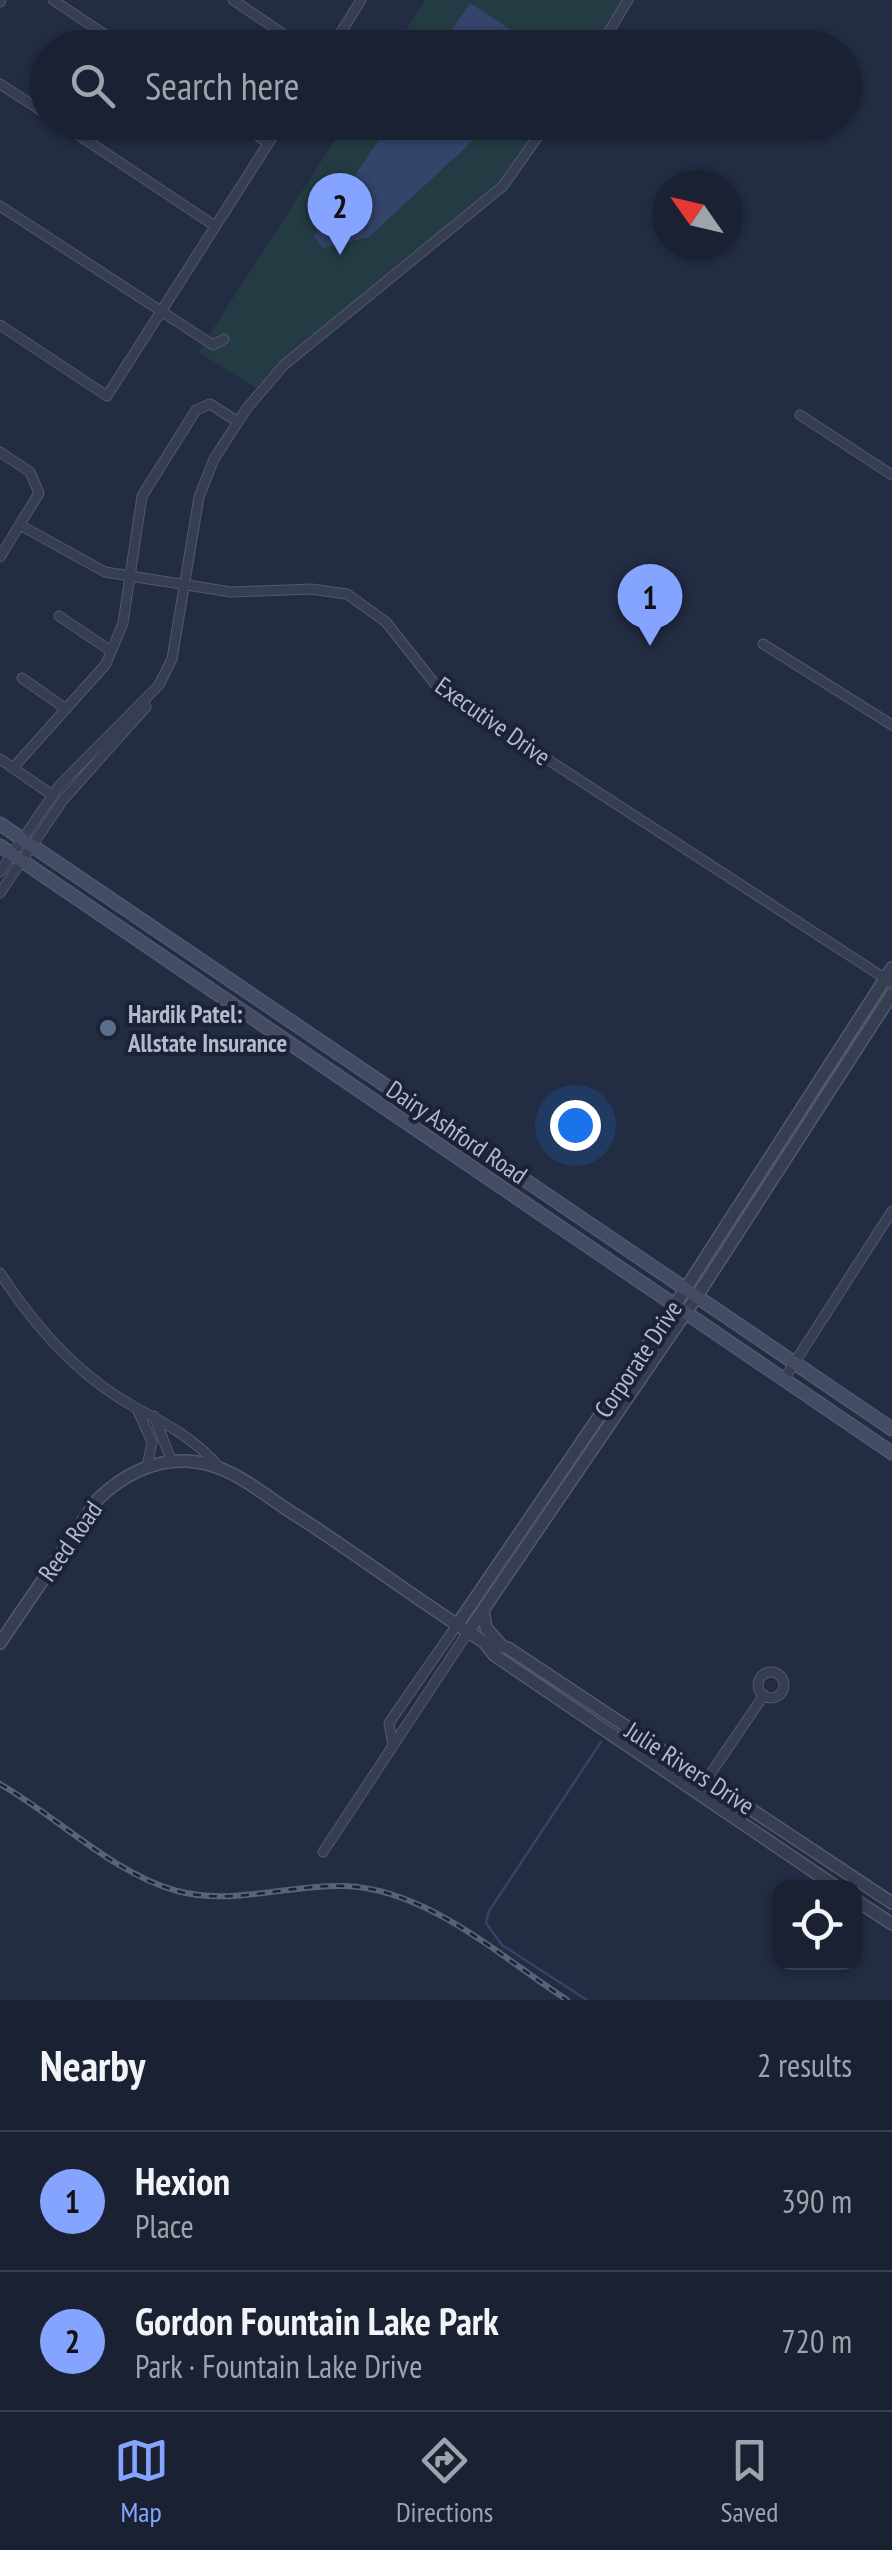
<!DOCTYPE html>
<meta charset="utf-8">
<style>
:root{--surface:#1a2132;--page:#23293a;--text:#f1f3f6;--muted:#9fa3ac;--line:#383e4d;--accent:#85a4ff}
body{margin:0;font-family:"PT Sans Narrow",sans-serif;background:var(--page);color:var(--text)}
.controls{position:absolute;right:30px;bottom:30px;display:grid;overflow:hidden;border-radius:20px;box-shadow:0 2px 8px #0004}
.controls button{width:90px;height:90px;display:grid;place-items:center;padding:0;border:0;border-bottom:2px solid var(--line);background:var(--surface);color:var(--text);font:50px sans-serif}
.compass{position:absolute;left:652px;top:170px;width:90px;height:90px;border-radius:50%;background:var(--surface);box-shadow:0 2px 8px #0004;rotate:304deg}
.you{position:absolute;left:575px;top:1125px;width:35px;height:35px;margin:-25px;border:8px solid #fff;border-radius:50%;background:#1a73e8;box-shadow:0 0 0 15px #1a73e833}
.badge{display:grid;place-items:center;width:65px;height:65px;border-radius:50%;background:var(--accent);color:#111;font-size:32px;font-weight:700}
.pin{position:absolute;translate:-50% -82px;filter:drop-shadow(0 2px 5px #0008)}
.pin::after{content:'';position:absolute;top:52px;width:35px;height:30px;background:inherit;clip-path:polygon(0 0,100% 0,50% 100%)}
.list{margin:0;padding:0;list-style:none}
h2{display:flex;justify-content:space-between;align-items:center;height:130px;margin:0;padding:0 40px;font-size:42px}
h2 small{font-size:32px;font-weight:400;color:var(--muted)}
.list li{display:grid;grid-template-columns:65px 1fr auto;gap:30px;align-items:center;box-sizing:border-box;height:140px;padding:0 40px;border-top:2px solid var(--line)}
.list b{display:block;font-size:38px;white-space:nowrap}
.list p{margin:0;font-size:32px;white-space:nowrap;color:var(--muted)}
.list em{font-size:32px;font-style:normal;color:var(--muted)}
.icon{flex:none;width:55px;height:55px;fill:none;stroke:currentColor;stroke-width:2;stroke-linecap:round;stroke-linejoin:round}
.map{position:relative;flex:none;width:892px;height:2000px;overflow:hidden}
.search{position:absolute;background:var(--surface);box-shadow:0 2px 8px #0004;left:30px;right:30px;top:30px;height:110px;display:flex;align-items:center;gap:25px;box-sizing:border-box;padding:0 35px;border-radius:55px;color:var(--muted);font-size:38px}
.sheet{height:410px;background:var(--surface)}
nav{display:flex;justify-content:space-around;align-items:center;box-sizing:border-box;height:140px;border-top:2px solid var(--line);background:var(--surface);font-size:28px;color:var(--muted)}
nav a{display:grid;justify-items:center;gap:5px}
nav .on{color:var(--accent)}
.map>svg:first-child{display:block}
.green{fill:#243b43}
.water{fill:#34446a}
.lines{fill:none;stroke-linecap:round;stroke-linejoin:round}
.stream{stroke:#34446a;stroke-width:2.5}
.minor-casing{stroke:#52596c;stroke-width:11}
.tertiary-casing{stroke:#52596c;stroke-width:14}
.secondary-casing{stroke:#52596c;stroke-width:15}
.minor{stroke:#373e51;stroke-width:9}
.tertiary{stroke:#373e51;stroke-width:11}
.secondary{stroke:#444c65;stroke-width:12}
.rail-casing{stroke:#586279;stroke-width:6}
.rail{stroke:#1c2337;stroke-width:2.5;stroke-dasharray:8;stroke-linecap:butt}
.service-dot{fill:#5c6f8a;stroke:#1c2337;stroke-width:4}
.labels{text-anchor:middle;stroke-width:8;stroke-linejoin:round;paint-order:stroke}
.street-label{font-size:25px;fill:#b3bacc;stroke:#1c2337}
.poi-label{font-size:25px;font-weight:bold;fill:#b3bacc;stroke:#1c2337;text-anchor:start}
</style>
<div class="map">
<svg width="892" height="2000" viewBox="0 0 892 2000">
<rect width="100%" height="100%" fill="#222c42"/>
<path class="green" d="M425,0H628L599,47L394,48Z
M346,123H548L503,186L327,330L261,391L198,352Z"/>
<path class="water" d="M470,3L537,47H440Z
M390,123H492L369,237L323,248L314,237Z"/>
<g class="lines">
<path class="stream" d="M587,2000L502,1945L486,1923L489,1911L601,1742"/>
<defs>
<path id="minor" d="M53,0L125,48
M233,0L304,48
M0,2L1,0
M331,48L361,0
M599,48L628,0
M0,84L48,115
M59,122L215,226
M238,122L268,143
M0,206L213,345L224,339
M0,325L107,396L282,122
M800,415L892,475
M0,452L30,472L39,493L0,557
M20,525L105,572L231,592L311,589L347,594L386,622L435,684L453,698L892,983
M59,616L111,651
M763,644L892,725
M22,678L66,709
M0,759L52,795
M13,768L106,664L123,623L142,496L196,410L210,404L238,422
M0,872L59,786L159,685L172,659L199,497L214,459L247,408L284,365L503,186L548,122
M0,893L63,800L146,707L144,702
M0,1273C35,1327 80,1378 138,1409C169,1425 197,1441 220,1468
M784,1379L892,1211
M137,1409L152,1442L147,1467
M154,1416L172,1462
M758 1685a13 13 0 1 1 26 0a13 13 0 1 1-26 0Z
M393,1746L389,1723L457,1625
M698,1792L764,1695
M323,1852L468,1632"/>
<path id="tertiary" d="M483,1611L486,1628L501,1645
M457,1625L675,1305L892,968
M468,1632L697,1296L892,994
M484,1642L508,1648L892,1903
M0,1643L98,1499C122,1476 151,1460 186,1461C228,1462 261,1493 294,1514C359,1555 419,1602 484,1642L494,1655L838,1888
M854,1899L892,1924"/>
<path id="secondary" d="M0,824L892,1429
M0,846L892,1453"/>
</defs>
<use href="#minor" class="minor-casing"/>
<use href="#tertiary" class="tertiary-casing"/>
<use href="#secondary" class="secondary-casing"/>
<use href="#minor" class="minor"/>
<use href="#tertiary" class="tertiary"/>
<use href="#secondary" class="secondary"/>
<defs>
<path id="rail" d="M0,1784C58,1817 112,1873 177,1891C233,1906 289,1884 345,1886C427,1889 501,1957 567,2000"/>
</defs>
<use href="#rail" class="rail-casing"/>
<use href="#rail" class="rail"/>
</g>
<circle class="service-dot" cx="108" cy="1028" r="10"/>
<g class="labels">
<g class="street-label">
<text transform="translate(493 721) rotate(35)" y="9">Executive Drive</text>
<text transform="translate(457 1132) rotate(34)" y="9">Dairy Ashford Road</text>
<text transform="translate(638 1359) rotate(-56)" y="9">Corporate Drive</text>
<text transform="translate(70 1541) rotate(-55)" y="9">Reed Road</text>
<text transform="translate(690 1768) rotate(33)" y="9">Julie Rivers Drive</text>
</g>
<g class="poi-label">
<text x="128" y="1023">Hardik Patel:<tspan x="128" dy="29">Allstate Insurance</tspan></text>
</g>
</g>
</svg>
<div class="controls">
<button><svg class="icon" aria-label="locate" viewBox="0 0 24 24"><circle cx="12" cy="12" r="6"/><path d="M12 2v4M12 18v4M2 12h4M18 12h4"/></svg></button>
</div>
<svg class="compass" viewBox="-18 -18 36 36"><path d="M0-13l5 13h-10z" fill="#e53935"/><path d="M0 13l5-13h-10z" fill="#9fa3ac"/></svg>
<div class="you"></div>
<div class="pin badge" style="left:650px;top:646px">1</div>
<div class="pin badge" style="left:340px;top:255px">2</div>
<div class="search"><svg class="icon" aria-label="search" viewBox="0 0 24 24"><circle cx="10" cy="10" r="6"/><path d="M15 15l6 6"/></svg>Search here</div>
</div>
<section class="sheet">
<h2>Nearby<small>2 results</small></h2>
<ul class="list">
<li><span class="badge">1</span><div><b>Hexion</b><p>Place</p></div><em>390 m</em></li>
<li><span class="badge">2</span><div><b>Gordon Fountain Lake Park</b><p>Park · Fountain Lake Drive</p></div><em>720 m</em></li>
</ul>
</section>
<nav>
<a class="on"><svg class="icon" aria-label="map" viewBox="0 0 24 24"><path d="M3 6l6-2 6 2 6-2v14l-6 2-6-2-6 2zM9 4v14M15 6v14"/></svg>Map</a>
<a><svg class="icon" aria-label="directions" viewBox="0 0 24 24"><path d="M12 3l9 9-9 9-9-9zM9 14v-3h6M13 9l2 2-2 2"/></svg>Directions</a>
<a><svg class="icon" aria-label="saved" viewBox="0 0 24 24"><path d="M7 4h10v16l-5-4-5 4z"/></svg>Saved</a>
</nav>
